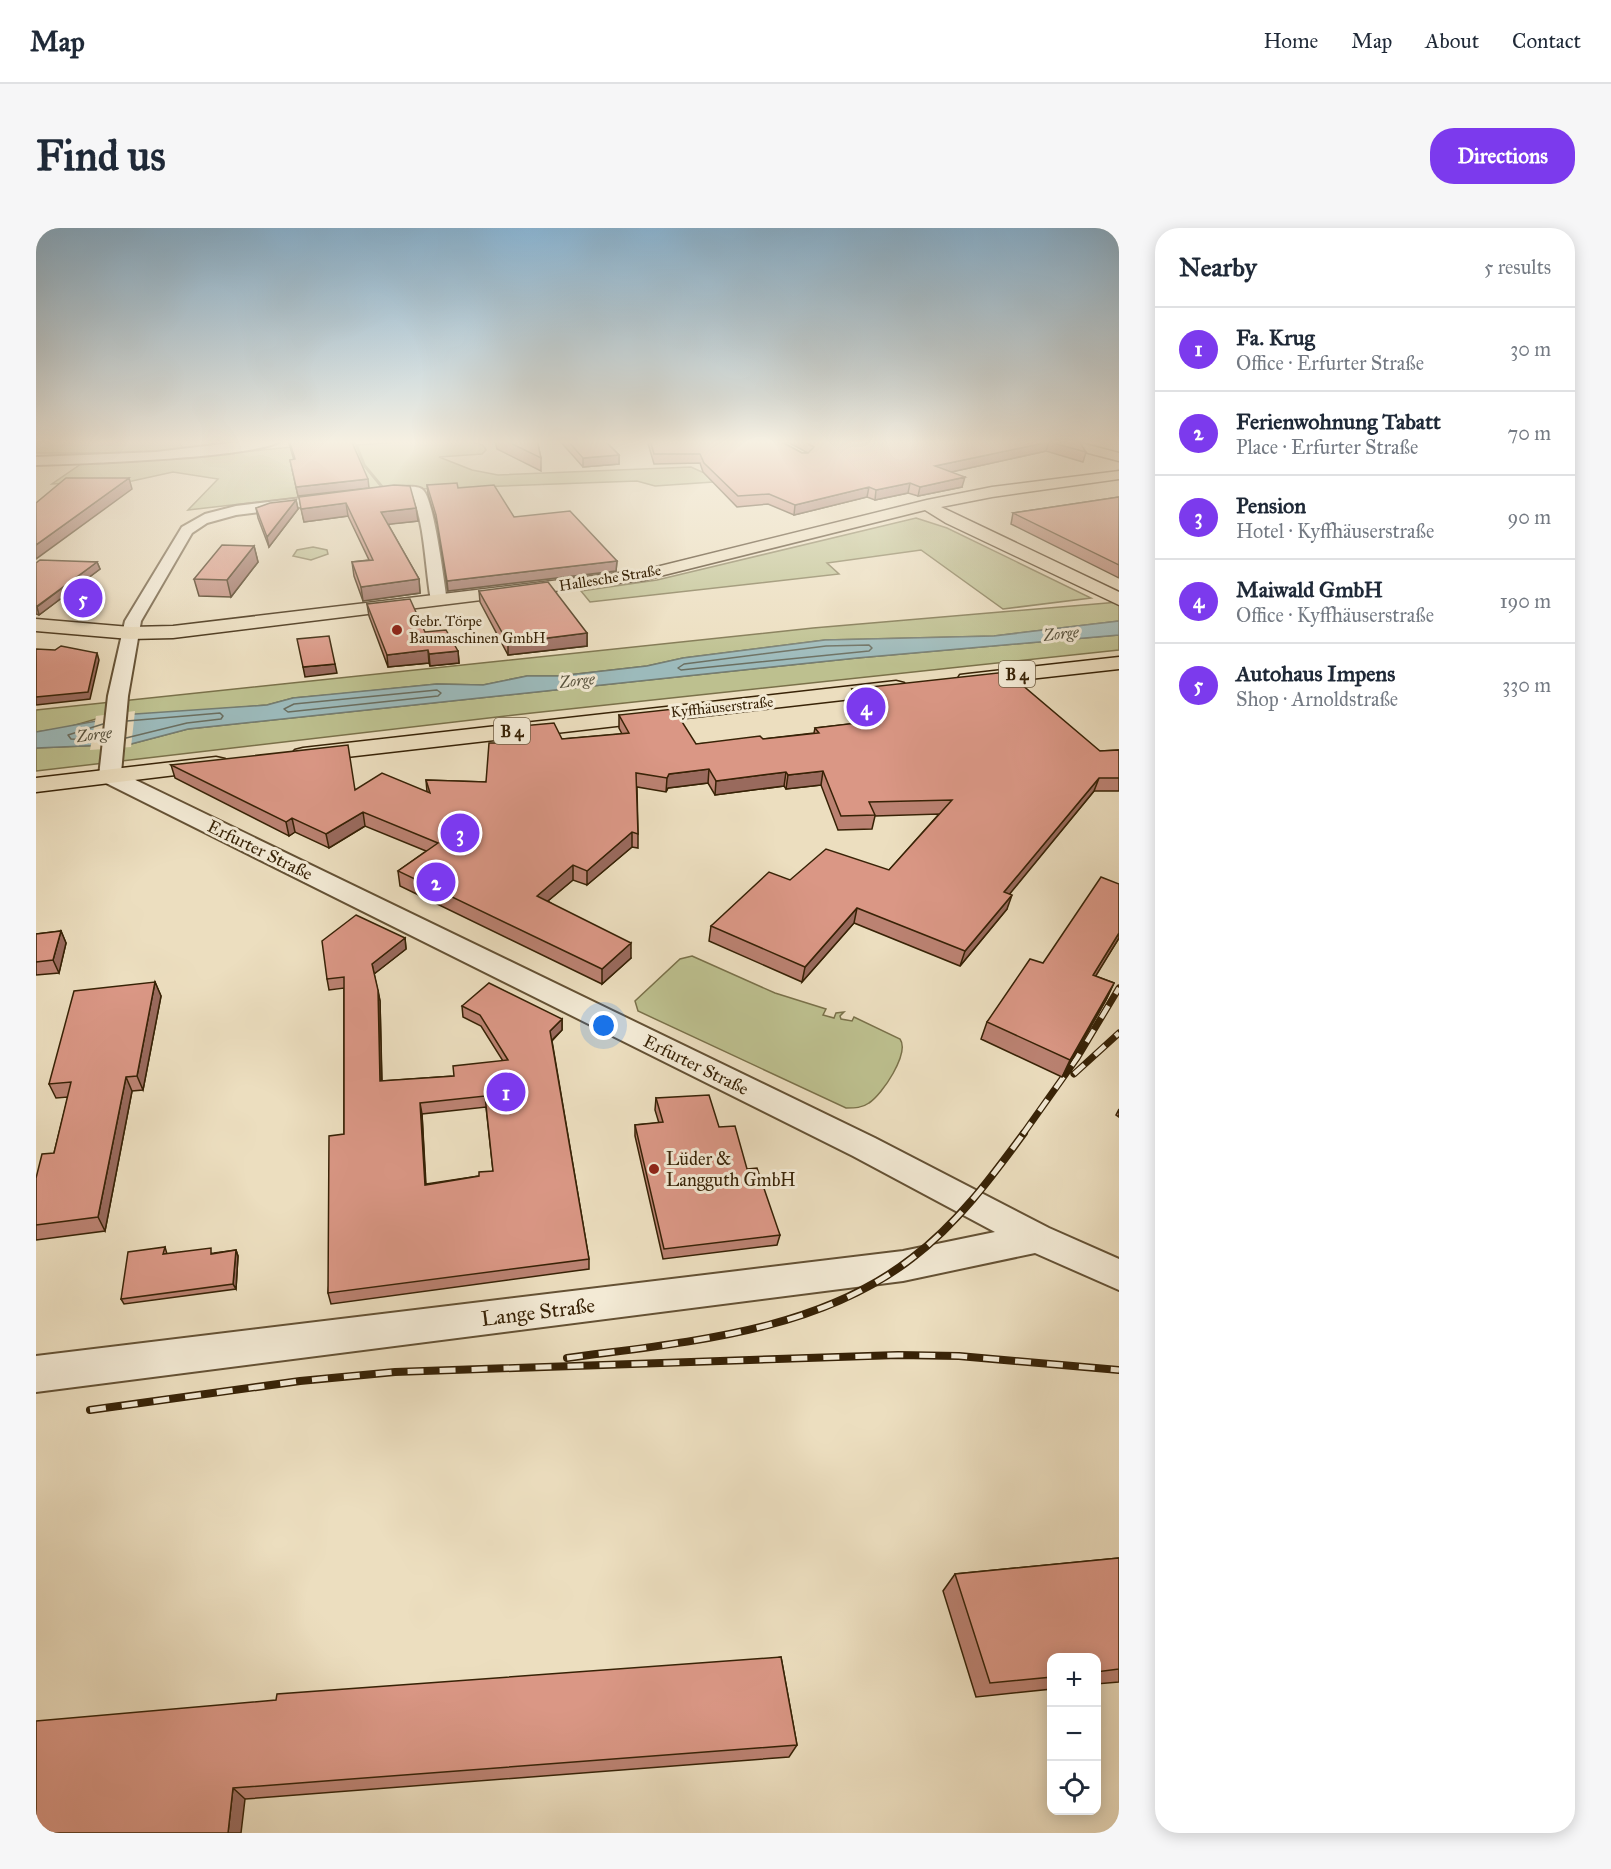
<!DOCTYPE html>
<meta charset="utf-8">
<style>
:root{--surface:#fff;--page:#f6f6f7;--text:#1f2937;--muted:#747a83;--line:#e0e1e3;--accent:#7c3aed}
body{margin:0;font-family:"IM FELL Great Primer",serif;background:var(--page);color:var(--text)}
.controls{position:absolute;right:18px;bottom:18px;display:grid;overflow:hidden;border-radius:12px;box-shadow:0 3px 15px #0003}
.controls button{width:54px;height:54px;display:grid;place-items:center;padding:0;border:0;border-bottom:2px solid var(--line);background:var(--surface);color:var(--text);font:30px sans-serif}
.you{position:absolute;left:568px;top:798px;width:21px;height:21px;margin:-15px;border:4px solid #fff;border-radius:50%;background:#1a73e8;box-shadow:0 0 0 9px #1a73e833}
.badge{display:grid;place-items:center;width:39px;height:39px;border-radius:50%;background:var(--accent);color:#fff;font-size:20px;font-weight:700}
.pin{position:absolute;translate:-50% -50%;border:3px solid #fff;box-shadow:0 2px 6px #0006}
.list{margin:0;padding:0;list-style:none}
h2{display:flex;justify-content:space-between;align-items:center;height:78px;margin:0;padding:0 24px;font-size:26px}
h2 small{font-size:20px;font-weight:400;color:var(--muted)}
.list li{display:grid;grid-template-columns:39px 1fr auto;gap:18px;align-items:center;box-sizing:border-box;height:84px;padding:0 24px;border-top:2px solid var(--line)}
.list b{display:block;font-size:22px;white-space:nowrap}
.list p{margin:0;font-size:20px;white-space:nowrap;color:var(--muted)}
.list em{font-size:20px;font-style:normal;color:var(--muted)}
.icon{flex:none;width:33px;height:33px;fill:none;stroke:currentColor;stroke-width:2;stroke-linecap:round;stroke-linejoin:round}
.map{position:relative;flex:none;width:1083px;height:1605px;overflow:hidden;border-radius:24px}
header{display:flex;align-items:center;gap:36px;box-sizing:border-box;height:84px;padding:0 30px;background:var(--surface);border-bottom:2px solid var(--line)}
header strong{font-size:28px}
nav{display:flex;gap:33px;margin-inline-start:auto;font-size:21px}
.intro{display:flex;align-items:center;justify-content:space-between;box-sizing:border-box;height:144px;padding:0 36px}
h1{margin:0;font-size:42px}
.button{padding:15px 27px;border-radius:24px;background:var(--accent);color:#fff;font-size:21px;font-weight:700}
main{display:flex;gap:36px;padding:0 36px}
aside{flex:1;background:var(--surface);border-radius:24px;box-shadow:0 3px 15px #0003}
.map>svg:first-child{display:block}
.green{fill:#bdc08f;stroke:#7a714a;stroke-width:1.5}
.water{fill:#9cbabb;stroke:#747d73;stroke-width:1.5}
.pier{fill:#ecdebf}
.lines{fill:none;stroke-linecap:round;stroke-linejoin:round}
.shore{stroke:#6a6e60;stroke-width:1.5}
.minor-casing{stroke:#645134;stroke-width:4}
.major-casing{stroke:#372206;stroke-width:3}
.minor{fill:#f3ead5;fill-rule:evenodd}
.major{fill:#ecdebf;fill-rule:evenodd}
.rail-far1-casing{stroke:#372206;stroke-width:7}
.rail-casing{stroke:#372206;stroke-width:8}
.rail-far1{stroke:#f3ead5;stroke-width:4.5;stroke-dasharray:14;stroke-linecap:butt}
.rail{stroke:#f3ead5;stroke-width:5;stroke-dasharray:16;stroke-linecap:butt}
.wall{fill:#bb8272;stroke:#372206;stroke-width:1.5;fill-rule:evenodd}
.shaded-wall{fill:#996a5d;stroke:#372206;stroke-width:1.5}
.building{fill:#da9785;stroke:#372206;stroke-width:1.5;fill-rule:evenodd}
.poi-dot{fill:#8f2418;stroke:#f3ead5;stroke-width:2}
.labels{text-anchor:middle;stroke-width:6;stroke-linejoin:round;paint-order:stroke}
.far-street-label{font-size:15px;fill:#372206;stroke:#f3ead5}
.far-poi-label{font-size:15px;fill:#372206;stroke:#f3ead5;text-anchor:start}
.far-water-label{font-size:16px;font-style:italic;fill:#55503c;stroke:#f3ead5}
.shield{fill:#f3ead5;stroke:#6f5e44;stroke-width:1.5}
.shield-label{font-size:16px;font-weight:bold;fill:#372206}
.street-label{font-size:18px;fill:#372206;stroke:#f3ead5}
.poi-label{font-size:18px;fill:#372206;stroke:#f3ead5;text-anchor:start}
.near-street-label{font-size:21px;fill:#372206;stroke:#f3ead5}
</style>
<header>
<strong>Map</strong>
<nav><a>Home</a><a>Map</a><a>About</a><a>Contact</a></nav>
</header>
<div class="intro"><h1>Find us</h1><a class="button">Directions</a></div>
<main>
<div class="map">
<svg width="1083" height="1605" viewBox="0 0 1083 1605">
<rect width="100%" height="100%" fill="#ecdebf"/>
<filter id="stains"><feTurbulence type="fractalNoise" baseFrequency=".00333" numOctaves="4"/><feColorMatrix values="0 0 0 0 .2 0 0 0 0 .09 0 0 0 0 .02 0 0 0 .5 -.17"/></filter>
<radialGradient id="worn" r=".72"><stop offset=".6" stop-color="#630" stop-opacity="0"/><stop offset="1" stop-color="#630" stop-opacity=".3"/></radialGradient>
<path class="green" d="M0,212H141L148,221L99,225H0Z
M395,212L436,214L447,217L450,222L446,226L403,229L436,242L462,247L655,239L666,244L710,242L720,251L619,258L601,253L384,261L348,260L329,237L321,217Z
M318,213L328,238L346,260L152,282L182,251L137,244L96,253L16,256L45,236L122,232Z
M880,290L911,300L1055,370L967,381L885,322L791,335L803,346L554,374L545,363L621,352Z
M277,319L291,322L292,326L275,332L257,328L261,322Z
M1083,374V393L958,408L789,412L647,430L611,438L523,448H491L447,457L401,456L303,466L257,470L231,477L60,491L29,500L0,504V482L777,400Z
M1083,407V422L496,485L0,543V520L95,516L152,501L821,430Z
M656,728L739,765L790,781L787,787L798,790L800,785L808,784L804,788L805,791L816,793L818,789L864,811C874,825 846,867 833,875C826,880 819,880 810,880L602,783L599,773L644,731Z"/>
<path class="water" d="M1083,393V407L821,430L152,501L95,516L0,520V504L99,486L231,477L257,470L401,456L447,457L491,448H523L611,438L647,430L789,412L958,408Z"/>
<path class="pier" d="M99,483L95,519L54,522L60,488Z"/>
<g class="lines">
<path class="shore" d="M833,417L836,420L833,423L645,442L642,440L648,436L790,418Z
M401,462L405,465L402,468L252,484L248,481L258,476Z
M90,510L151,495L185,491L187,488L184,485L91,493
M66,512L35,511L32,507L67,496"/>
<defs>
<path id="minor" d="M220,212H246C226,230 37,236 0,237V229L120,224Z
M359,259C366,259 382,257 387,262C398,272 408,354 411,373L409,376H397L395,373C389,338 389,300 377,268L359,267L200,287L171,295L156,305L105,393L92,468L85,545L839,910L1013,1000L1083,1031V1062L999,1025L867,1053L0,1164V1128L867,1023L959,1004L817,928L66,553L63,548L72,468L89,393L146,299L169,286L200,278Z"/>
<path id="major" d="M1012,212H1034L1083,225V233L1014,215Z
M1083,243V251L956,269L905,279L1083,364V377L910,295L889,282L608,352L137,410L94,411L0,403V391L94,399L137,398L608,342L891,272L956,259Z
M1083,429V441L932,458L924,457L921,452L924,447L932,446Z
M860,453L868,455L871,460L868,465L267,534L259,532L255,527L259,522L267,520Z
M180,529L189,531L192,536L189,541L0,564V550Z"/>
</defs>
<use href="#minor" class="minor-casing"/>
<use href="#major" class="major-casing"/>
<use href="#minor" class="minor"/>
<use href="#major" class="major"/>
<defs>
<path id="rail-far1" d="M1038,846L1083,805
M987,906L1041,830L1083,760"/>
<path id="rail" d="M531,1130C648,1114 780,1105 876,1030C921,996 955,950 988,905
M54,1182L264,1153L359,1144L862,1127L923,1128L1083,1142"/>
</defs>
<use href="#rail-far1" class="rail-far1-casing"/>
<use href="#rail" class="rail-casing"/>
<use href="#rail-far1" class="rail-far1"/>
<use href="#rail" class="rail"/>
</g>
<path class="wall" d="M252,212H315L333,260L262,268L254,232H258Z
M459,212H501L505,230V243L461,221Z
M523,212H568L583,227V236L547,239Z
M611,212H742L766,225H772L748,212H1031L1050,224L1047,234L1010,223L915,244L926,259L882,268L872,265L839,272L831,269L758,287L732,276L701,279L667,244L664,235L618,236Z
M391,257L422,260L478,289L581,333L580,343L412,363L401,296L392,266Z
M263,269L380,280L382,293L352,296L383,351L384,365L327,373L318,348L316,334L333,332L312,288L268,294Z
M1083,269V350L975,296L977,285Z
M260,272L262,281L233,319L222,290L220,280Z
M218,318L222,334L195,369L163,368L158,351Z
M61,334L64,341L3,387L0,386V335Z
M443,363L551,405V418L472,427L444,374Z
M331,376L389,404L422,423L423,435L394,438L393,435L352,439L333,388Z
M816,461L1064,523L1083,522V563H1058L973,666L971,681L924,738L818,695L766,754L673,713L675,698L754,652L853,642L903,586L839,588L836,601L802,602L785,557L750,561L748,558L679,567L672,555L632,560L630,564L601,559L602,606V620L596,619L551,657L537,652L512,673L595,730L566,756L364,658L362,643L390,623L329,598L293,620L259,604L253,608L139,550L135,537L319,562L391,564L390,552L450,554L464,515L463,500L526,511L586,506L583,500V487L660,516L727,511L778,505L779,500L832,494L814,474Z
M1083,656V710L1059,748L1078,755L1070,772L1026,849L945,811L951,794Z
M25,703L30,715L23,745L0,747V706Z
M369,710L370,721L338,746L344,773L346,853L418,848L467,833L445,798L427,789L426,778L526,791V802L516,813L553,1031V1041L295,1076L292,1065L308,906V760L293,762L291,751ZM450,879L457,943L443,948L390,956L386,886Z
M119,754L125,768L107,862L96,863L69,1003L0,1012V950L18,925L32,869L20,870L13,856Z
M620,870L683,899L711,941L744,1007L741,1017L627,1031L599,908V897L623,895L619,882Z
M1083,881V889L1080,887Z
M129,1019L131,1026L178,1025L200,1022L202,1028L200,1061L88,1076L85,1071Z
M1083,1330V1454L1060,1456V1430H1016V1461L940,1469L907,1363L919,1346Z
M745,1429L761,1517L753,1529L209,1571L0,1605Z"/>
<path class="shaded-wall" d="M1013,214L1010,223L897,248L899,238Z
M583,227V236L547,239V230Z
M929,249L926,259L882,268L884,259Z
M93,250L96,261L0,331V317Z
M332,251L333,260L262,268L260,259Z
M874,255L872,265L839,272L840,262Z
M833,259L831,269L758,287L759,277Z
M260,272L262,281L233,319L231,309Z
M310,275L312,288L268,294L265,281Z
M380,280L382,293L347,297L345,284Z
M218,318L222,334L195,369L191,352Z
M581,333L580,343L412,363L411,353Z
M61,334L64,341L3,387L1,379Z
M383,351L384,365L327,373L325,359Z
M551,405V418L472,427V415Z
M392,422L393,435L352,439L351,427Z
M422,423L423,435L394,438L393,426Z
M61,425L63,432L54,471L0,477V469Z
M299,436L301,445L269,449L267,439Z
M673,541L672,555L632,560L630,564L631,550L633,546Z
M787,543L785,557L750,561L752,547Z
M750,544L748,558L679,567L680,553Z
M1063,550L1058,563L963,679L968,664Z
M327,584L329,598L293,620L290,606Z
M256,590L259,604L253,608L250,594Z
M596,604V619L551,657V643Z
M537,637V652L501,682V668Z
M976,667L971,681L924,738L929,723Z
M821,680L818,695L766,754L769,739Z
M25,703L30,715L23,745L17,732Z
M1083,705V710L1050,764L1057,747Z
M369,710L370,721L338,746L336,736Z
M595,715V730L566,756V741Z
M119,754L125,768L107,862L101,848Z
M1078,755L1070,772L1026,849L1034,832Z
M342,762L344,773L346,864L344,853Z
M526,791V802L514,814V803Z
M90,849L96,863L69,1003L62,989Z
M384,875L386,886L390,967L389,957Z
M200,1022L202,1028L200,1061L197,1056Z
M197,1560L209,1571L205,1605H192Z"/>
<path class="building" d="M253,212H315L332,251L260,259L254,232L259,231Z
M468,212H501L505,230Z
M531,212H568L583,227L547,230Z
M614,212H742L766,225H772L778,219L766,212H1031L1044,215L1050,224L1013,214L899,238L929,249L884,259L874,255L840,262L833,259L759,277L733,266L702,268L668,235L664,226H618Z
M30,250H93L0,317V275Z
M421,255L422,260L458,257L478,289L534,283L581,333L411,353L400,287L391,257Z
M358,257L374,258L380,280L345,284L383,351L325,359L316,334L337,332L310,275L265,281L263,269Z
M1083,269V337L977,285Z
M260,272L231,309L220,280L234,275Z
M186,317L218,318L191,352L158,351Z
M4,332L61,334L0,379V335Z
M512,354L551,405L472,415L443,363Z
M374,371L389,404L410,402L422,423L393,426L392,422L351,427L331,376Z
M293,408L299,436L267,439L261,411Z
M25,418L61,425L52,464L0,469V421L19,422Z
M971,444L1064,523L1083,522V550H1063L968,664L976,667L929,723L821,680L769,739L675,698L733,644L754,652L790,621L853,642L916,572L833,574L839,587L805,588L787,543L752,547L750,544L680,553L673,541L633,546L631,550L600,545L602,606L596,604L551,643L537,637L501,668L595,715L566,741L362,643L402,615L327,584L290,606L256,590L250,594L135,537L312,517L319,562L346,545L394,565L390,552L450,554L453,515H468L463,500L518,495L526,511L593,505L583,487L638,481L660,516L724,508L727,511L783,505L779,500L846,492L816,461Z
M1065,649L1083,656V705L1057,747L1078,755L1034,832L951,794L994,731L1007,735Z
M320,687L369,710L336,736L342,762L344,853L418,848L417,838L472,832L444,787L426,778L453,755L526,791L514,803L553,1031L292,1065L293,908L308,906V749L291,751L286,713ZM449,868L457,943L443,944V948L389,957L384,875Z
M25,703L17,732L0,734V706Z
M119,754L101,848L90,849L62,989L0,997V950L6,926L18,925L35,854L13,856L38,763Z
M673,867L683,899L699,898L711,941L721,940L744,1007L628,1021L599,897L627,894L620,870Z
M129,1019L127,1026L175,1020V1026L200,1022L197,1056L85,1071L92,1024Z
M1083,1330V1441L1060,1444V1430H1016V1449L954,1455L919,1346Z
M745,1429L761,1517L197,1560L192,1605H0V1493L240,1472L241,1466Z"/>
<linearGradient id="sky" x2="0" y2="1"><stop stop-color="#89b6d6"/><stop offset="0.49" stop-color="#f6f0e2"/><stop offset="1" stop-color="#f6f0e2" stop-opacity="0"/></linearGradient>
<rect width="1083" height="437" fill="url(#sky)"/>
<g class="poi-dot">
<circle cx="361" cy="402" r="6"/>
<circle cx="618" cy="941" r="6"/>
</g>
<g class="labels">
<g class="far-street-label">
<text transform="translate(574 350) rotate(-9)" y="5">Hallesche Straße</text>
<text transform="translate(686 479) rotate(-6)" y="5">Kyffhäuserstraße</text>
</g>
<g class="far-poi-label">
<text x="373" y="398">Gebr. Törpe<tspan x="373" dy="17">Baumaschinen GmbH</tspan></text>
</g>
<g class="far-water-label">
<text transform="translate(1025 405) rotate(-6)" y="6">Zorge</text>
<text transform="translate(541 452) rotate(-6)" y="6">Zorge</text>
<text transform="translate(58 506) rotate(-7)" y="6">Zorge</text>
</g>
<g class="shield">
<rect x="963" y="433" width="36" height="26" rx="4.5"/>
<rect x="458" y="490" width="36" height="26" rx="4.5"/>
</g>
<g class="shield-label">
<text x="981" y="452">B 4</text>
<text x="476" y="509">B 4</text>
</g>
<g class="street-label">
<text transform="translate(224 622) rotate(26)" y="6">Erfurter Straße</text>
<text transform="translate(660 837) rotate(26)" y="6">Erfurter Straße</text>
</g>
<g class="poi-label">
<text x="630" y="937">Lüder &amp;<tspan x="630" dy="21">Langguth GmbH</tspan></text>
</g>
<g class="near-street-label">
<text transform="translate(502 1084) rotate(-7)" y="7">Lange Straße</text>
</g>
</g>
<rect width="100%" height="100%" filter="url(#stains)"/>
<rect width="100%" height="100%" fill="url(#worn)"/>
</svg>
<div class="controls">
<button>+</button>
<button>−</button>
<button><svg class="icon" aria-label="locate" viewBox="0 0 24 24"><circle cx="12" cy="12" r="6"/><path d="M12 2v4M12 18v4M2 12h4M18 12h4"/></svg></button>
</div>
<div class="you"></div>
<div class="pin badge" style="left:470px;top:864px">1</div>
<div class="pin badge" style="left:400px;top:654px">2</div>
<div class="pin badge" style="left:424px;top:605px">3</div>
<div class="pin badge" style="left:830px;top:479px">4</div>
<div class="pin badge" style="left:47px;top:370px">5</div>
</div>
<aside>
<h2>Nearby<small>5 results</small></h2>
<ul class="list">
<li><span class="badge">1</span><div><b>Fa. Krug</b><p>Office · Erfurter Straße</p></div><em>30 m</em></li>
<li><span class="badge">2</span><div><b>Ferienwohnung Tabatt</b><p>Place · Erfurter Straße</p></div><em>70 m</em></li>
<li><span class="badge">3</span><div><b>Pension</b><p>Hotel · Kyffhäuserstraße</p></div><em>90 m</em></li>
<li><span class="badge">4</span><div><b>Maiwald GmbH</b><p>Office · Kyffhäuserstraße</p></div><em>190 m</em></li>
<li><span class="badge">5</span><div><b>Autohaus Impens</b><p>Shop · Arnoldstraße</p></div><em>330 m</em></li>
</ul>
</aside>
</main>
